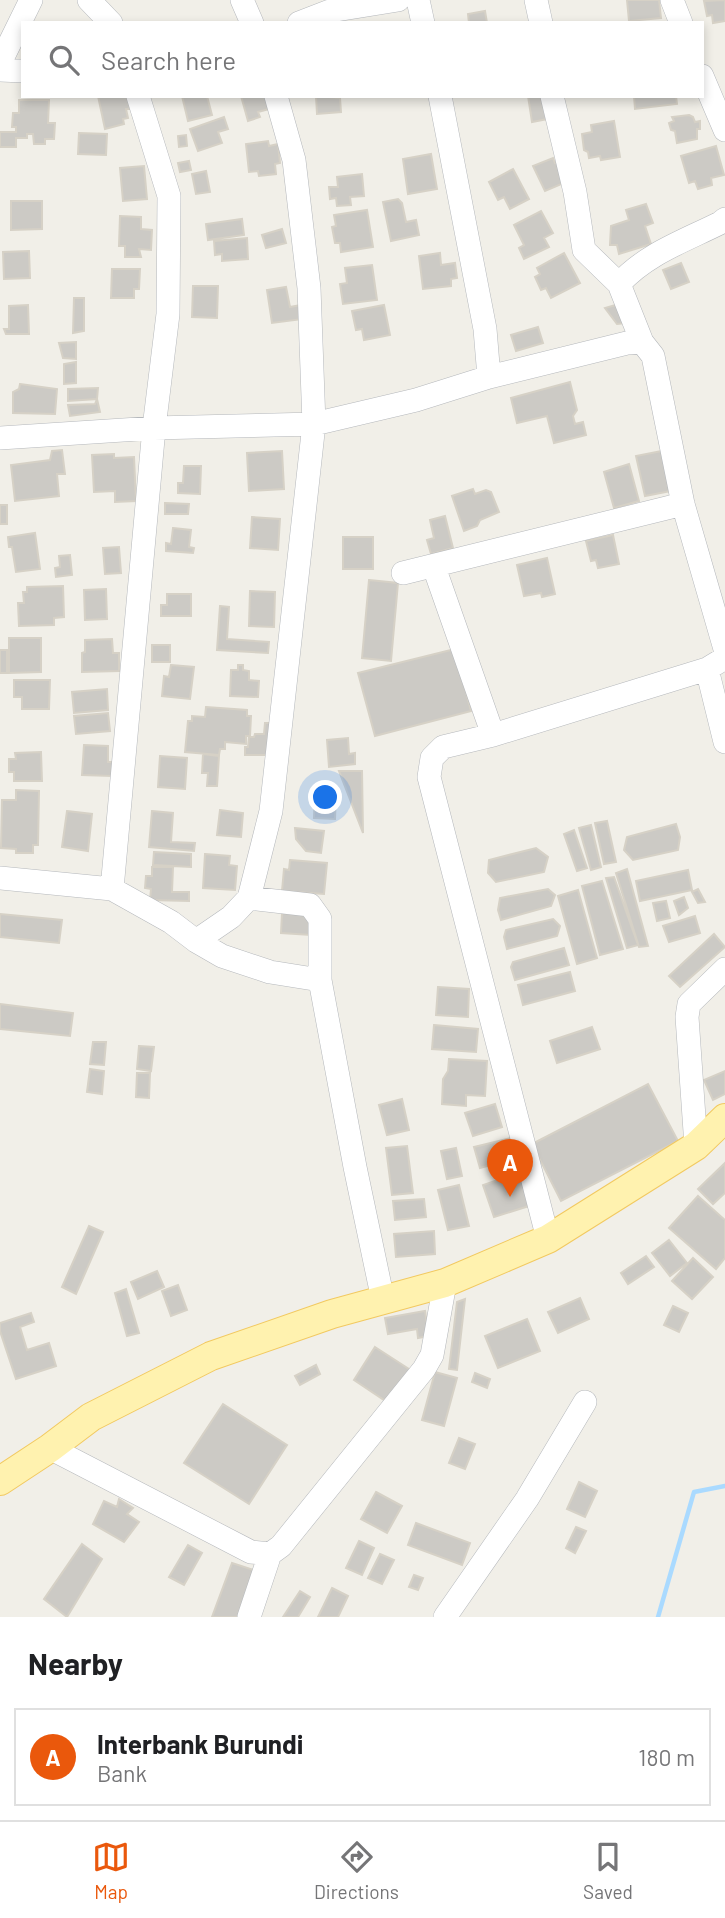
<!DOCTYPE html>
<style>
:root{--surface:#fff;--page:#f2f2f2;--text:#202124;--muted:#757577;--line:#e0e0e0;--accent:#ea580c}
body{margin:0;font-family:Barlow,sans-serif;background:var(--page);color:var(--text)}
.you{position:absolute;left:326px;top:798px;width:24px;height:24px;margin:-18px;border:5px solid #fff;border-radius:50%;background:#1a73e8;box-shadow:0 0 0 10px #1a73e833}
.badge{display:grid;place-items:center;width:46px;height:46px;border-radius:50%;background:var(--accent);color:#fff;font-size:23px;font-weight:700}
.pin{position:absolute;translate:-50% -58px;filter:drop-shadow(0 2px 4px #0008)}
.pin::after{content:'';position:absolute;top:37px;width:24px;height:21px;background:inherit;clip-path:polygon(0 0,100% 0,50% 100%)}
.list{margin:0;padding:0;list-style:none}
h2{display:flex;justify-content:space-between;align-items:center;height:91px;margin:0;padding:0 28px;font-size:30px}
h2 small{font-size:23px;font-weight:400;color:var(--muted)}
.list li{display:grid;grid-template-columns:46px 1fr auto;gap:21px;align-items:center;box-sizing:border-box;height:98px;margin:0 14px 14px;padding:0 14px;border:2px solid var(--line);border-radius:0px}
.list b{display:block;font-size:26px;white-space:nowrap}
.list p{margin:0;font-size:23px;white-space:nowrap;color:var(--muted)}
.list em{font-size:23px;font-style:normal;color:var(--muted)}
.icon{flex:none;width:38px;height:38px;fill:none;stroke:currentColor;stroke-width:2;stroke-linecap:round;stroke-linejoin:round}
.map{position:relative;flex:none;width:725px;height:1617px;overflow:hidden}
.search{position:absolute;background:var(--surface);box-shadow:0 4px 10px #0003;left:21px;right:21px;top:21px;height:77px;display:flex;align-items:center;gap:18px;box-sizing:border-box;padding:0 24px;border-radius:0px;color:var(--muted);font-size:26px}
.sheet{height:203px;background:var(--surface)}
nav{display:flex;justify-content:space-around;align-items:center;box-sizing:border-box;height:98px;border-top:2px solid var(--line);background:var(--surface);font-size:19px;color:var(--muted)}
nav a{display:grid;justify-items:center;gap:4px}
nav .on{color:var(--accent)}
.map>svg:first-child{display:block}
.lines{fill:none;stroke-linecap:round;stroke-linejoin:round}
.stream{stroke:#aadaff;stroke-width:4.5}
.building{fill:#cccac5;stroke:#d6d1c6;stroke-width:2}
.minor-casing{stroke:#b5b8bc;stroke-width:24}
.major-casing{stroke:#f2c960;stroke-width:30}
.minor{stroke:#fff;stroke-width:23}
.major{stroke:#fff2af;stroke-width:28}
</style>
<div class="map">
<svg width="725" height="1617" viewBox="0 0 725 1617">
<rect width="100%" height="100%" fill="#f1efe8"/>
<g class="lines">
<path class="stream" d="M658,1617L694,1492L725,1486"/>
</g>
<path class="building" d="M627,0H659L661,18L629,21Z
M725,0V21L713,23L712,15L707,16L704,1Z
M485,11L487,23H469L468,14Z
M98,96H127L130,109H126L128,118L123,119L124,124L105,129Z
M182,96H207L212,115L188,121Z
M241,96H265L269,109L258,112L260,117L248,121Z
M316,96L340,98L341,112L317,114Z
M528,96H549L553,118L532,122Z
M634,96H676L677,104L635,109Z
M19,100H49L48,123H55L54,139H45V144H34L33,134H27V138H16V147H0V132H16V127H12L13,113H19Z
M689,115L693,117L695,122L700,121V129H697V139L677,143L675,131L671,130L669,123L674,121L672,117Z
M224,117L228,129L218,132L222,143L198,151L190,129Z
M614,121L620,157L601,160L600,156L589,158L588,152L584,150L582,134L592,132L591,125Z
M79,133L107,134L106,155L78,154Z
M186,135L187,146L179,147L178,136Z
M268,141L269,146L278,144L280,163L275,164L276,174L259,176L258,171L249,172L246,144Z
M716,146L724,175L711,178L712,185L698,189L695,181L689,183L681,156Z
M431,154L437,189L408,194L403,159Z
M553,158L555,163L561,161L564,183L545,191L533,166Z
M189,161L191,170L180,172L178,163Z
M144,166L147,199L123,201L120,168Z
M513,169L529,199L510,209L504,197L498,200L489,182Z
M206,171L210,192L196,194L192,174Z
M362,174L364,196L350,197L351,205L337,206L336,198L330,199L329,187H338L337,177Z
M398,199L402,203L406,222L416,220L419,235L391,241L383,202Z
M11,201H42V229L11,230Z
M646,204L653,223L645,226L651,244L619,254L617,245H610L611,226L629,220L626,210Z
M367,210L373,247L341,252L340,243H335L332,227L336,226L334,215Z
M541,211L553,233L544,238L549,247L524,259L519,248L524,245L514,225Z
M120,216L141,217V229L152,230L151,250L139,249L141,257H125V246H119Z
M242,219L244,235L208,240L206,224Z
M282,229L286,243L266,248L262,235Z
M247,238L248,259L222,261V254L215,255L214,241Z
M29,251L30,278L4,279L3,252Z
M440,253L441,265L455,263L457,278L451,279V286L423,289L419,256Z
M564,253L580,283L551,298L546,288L541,290L535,277L540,274L537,268Z
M681,263L689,282L671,289L663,270Z
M372,265L377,300L343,304L340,284L347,283L345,268Z
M112,269H140L139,289H134V298H111Z
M193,286H218L217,318L192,317Z
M286,287L290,307L301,305L303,319L272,323L267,290Z
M74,298H84V331L73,333Z
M619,304L628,323L617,324L605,308Z
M28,305L29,334H6L4,329H9V306Z
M384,305L390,335L364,340L362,329L356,330L352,311Z
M538,327L543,343L516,351L511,335Z
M76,342V359L63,358L59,343Z
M76,362V383L64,384V364Z
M570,382L577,410L573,416L575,424L583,422L586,435L554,443L547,416L517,423L511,398Z
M20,384L57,389L55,414L13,413V392L19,389Z
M98,388L97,399L68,401V389Z
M97,399L100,412L70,416L68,405L95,404Z
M62,450L65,474H57L59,496L15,501L11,465L50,460L52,451Z
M667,450L676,490L645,496L636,456Z
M282,451L284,489L249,491L247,453Z
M114,454V458L134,457L136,501L115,502V491L94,492L92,455Z
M629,464L639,501L614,508L604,472Z
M184,466H201L200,494L178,493V483H183Z
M473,489L475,494L486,490L491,492L499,512L480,520L477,526L464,531L452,496Z
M165,503L189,504L188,514H165Z
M0,505H7V524H0Z
M445,516L453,548L431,554L427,540L434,538L430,520Z
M252,517L280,519L278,550L250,548Z
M173,528L191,530L189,547L194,548L193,553L166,551V543L171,544Z
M35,533L40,569L16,572L12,547H9L8,537Z
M613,535L619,564L598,568L596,560L591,561L586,541Z
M343,537H373V569H343Z
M119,547L121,573L105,574L103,548Z
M70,555L72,575L56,577L55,568L60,567L59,556Z
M547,558L555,594L542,597L541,593L524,596L517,565Z
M369,580L398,583L391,661L362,658Z
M63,586L64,617L54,618V625L19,626L18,603H24L23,592H27V587Z
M106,589L107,619L85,620L84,590Z
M250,591L275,592L274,627L249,626Z
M167,594H191V616H161V605H167Z
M220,606L229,607L227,639L269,642L268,653L217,650Z
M9,638H41V672L9,673Z
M112,639L113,653H119V671L82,672V653L85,652V640Z
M152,645H170V662H152Z
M455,649L471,711L375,736L358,673Z
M0,650H7V673H0Z
M171,665L194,667L190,699L162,696L164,676L169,677Z
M238,665H243V670L249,671V680L259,681L258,697L230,696L231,670H238Z
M14,680H50L49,709H22V697H14Z
M107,689L108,710L74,713L72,692Z
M206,707L247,710V716H251L250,736H246V744L225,742V749H220L219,755L185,752L188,721H192V716L205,717Z
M108,713L110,731L76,734L74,716Z
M265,723H271L270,755H245V747H248L249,737H254L255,734H264Z
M348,738L349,754L355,753V764L329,767L327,740Z
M84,745L108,746V762H113L112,776L82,775Z
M41,752L42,781H14V772H9V759H16L15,753Z
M203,754L219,756L217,786H207L208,773H202Z
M160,756L187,758L185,789L158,787Z
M339,771H362L363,833Z
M16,790L39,791L38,845H33V853H16V849L1,848L2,800H16Z
M315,791L336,792L335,819L314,818Z
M220,810L243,813L241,837L217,835Z
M67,811L92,814L88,851L62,847Z
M152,811L173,813L171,842L195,843L194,851L149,847Z
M607,821L616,862L604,864L595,823Z
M676,824L680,837L678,850L633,860L624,850L627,837Z
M591,825L601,867L591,870L579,828Z
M295,828L324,831L321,853L306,851L296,839Z
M574,830L587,868L577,871L564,834Z
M536,848L548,857L544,872L496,882L488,873L489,860Z
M154,852L191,854V867L153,865Z
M205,854L230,856L229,865L237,866L235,890L203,888Z
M290,860L327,863L324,894L282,891L284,869L289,870Z
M152,867H173L172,892H189V901L150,900L151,889L145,888L146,876H152Z
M627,869L648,946L639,947L616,873Z
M688,870L692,890L640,901L636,881Z
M614,877L638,945L627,948L606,878Z
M602,881L623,949L600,955L582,886Z
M548,889L555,895L551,906L501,920L498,910L500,898Z
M698,889L705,902L698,903L692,892Z
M578,890L597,958L577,964L558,896Z
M684,897L688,908L679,915L674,901Z
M666,901L670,918L657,921L653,903Z
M282,913L312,915L311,935L281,933Z
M0,914L62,920L59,943L0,937Z
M695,916L700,933L669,942L663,926Z
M553,919L560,926L557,936L507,949L504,937L506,930Z
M714,934L725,947L680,987L669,976Z
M564,948L569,965L515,980L511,967L513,962Z
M570,972L575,991L523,1005L518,985Z
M438,987L469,989L468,1017L436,1015Z
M0,1004L73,1013L70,1036L0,1029Z
M434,1025L478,1029L476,1052L432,1049Z
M592,1027L600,1049L557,1063L550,1041Z
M93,1042H106L104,1065L90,1064Z
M139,1046L154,1047L151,1071L137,1069Z
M449,1059L487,1061L485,1096L466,1095V1106L442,1104L443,1079L448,1071Z
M90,1069L104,1071L102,1094L87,1092Z
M725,1071V1094L713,1100L704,1080Z
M137,1073H150L149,1098L136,1097Z
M648,1084L678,1141L561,1201L532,1144Z
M402,1099L409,1130L387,1135L379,1105Z
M495,1104L502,1127L473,1136L465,1113Z
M511,1138L516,1158L480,1168L474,1147Z
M407,1146L413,1193L392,1195L386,1148Z
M456,1148L462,1176L447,1179L441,1151Z
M725,1163V1193L713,1204L698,1189Z
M521,1172L532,1205L494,1217L483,1185Z
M459,1185L469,1226L448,1230L438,1190Z
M698,1196L725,1220V1258L716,1269L669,1228Z
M424,1199L426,1217L395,1220L393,1201Z
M89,1226L103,1232L76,1294L62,1287Z
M434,1231L435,1254L396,1257L394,1234Z
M669,1240L687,1263L670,1276L652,1253Z
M646,1256L654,1267L628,1284L621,1273Z
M693,1258L713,1277L692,1299L672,1281Z
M157,1271L164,1287L138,1299L131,1282Z
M178,1285L187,1310L171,1316L162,1291Z
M126,1289L139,1333L127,1336L115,1293Z
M580,1298L589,1319L558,1333L548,1312Z
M465,1299L457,1370L449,1369L457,1302Z
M673,1306L688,1313L679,1332L664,1325Z
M425,1311L429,1336L418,1338L417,1329L388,1334L385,1318Z
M31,1313L34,1322L20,1327L27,1350L49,1343L56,1366L16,1379L0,1331V1323Z
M527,1319L540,1351L498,1368L485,1336Z
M375,1347L412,1371L390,1404L354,1380Z
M316,1365L320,1374L300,1385L295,1376Z
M435,1372L457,1378L444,1426L422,1420Z
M475,1373L490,1379L487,1388L472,1382Z
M223,1404L287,1445L249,1504L184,1463Z
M459,1438L475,1444L465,1469L449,1463Z
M579,1482L597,1491L585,1517L567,1509Z
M376,1492L402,1506L387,1533L361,1519Z
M119,1499L133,1508L127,1514L139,1522L124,1542L93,1524L104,1501L117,1507Z
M416,1523L470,1543L462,1565L408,1545Z
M576,1527L586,1531L575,1553L566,1548Z
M359,1541L374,1548L362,1575L346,1568Z
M82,1544L102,1559L67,1617L44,1599Z
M188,1545L202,1553L184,1585L169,1577Z
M380,1554L394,1560L382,1584L368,1578Z
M232,1563L257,1571L240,1617H212Z
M414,1575L423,1578L418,1590L409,1587Z
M332,1588L348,1596L338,1617H318Z
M300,1591L310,1597L298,1617H283Z"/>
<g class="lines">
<defs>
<path id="minor" d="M89,0L111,23
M242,0L252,23
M418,0L423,23
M536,0L541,23
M672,0L681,23
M299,23L330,11L398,0
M0,63L31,0
M0,70L23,71
M702,76L725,130
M440,96L485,329L489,377
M552,96L575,192L584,250L619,284
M725,219L720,223C684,241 646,254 619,284L642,342L653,356L683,504L725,649
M0,438L154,428L314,424L416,400L489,377L627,343L642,342
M434,567L493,735
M403,573L683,504
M707,669L725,742
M0,878L112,889L171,922L196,941L222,956L270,972L320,980
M112,889L154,428L168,314L169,196L138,96
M249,898L310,905L320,919V980L355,1167L383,1300
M196,941L231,917L249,898L271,811L314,424L309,288L294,160L276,96
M696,1146L687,1017L689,1004L725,969
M548,1239L429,777L432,758L443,747L493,735L707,669L725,658
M50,1448L251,1552L270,1554
M249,1617L270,1554L281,1546L424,1369L432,1355L445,1283
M445,1617L527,1499L585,1402"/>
<path id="major" d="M0,1481L50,1448L91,1417L211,1356L332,1314L445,1283L548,1239L696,1146L725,1118"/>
</defs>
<use href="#minor" class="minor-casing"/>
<use href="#major" class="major-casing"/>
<use href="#minor" class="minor"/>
<use href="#major" class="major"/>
</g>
</svg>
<div class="you"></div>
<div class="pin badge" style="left:510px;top:1197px">A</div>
<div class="search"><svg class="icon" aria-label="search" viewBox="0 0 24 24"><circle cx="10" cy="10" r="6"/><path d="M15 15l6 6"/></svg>Search here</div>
</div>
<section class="sheet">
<h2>Nearby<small></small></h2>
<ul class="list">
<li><span class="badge">A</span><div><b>Interbank Burundi</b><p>Bank</p></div><em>180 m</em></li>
</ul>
</section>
<nav>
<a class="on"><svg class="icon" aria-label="map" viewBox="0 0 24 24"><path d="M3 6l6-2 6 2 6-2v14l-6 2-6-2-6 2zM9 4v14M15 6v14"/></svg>Map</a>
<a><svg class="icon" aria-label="directions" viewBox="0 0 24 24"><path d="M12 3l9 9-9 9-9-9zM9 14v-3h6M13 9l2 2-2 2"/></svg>Directions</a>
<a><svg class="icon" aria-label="saved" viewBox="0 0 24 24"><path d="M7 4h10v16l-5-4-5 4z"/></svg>Saved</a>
</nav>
